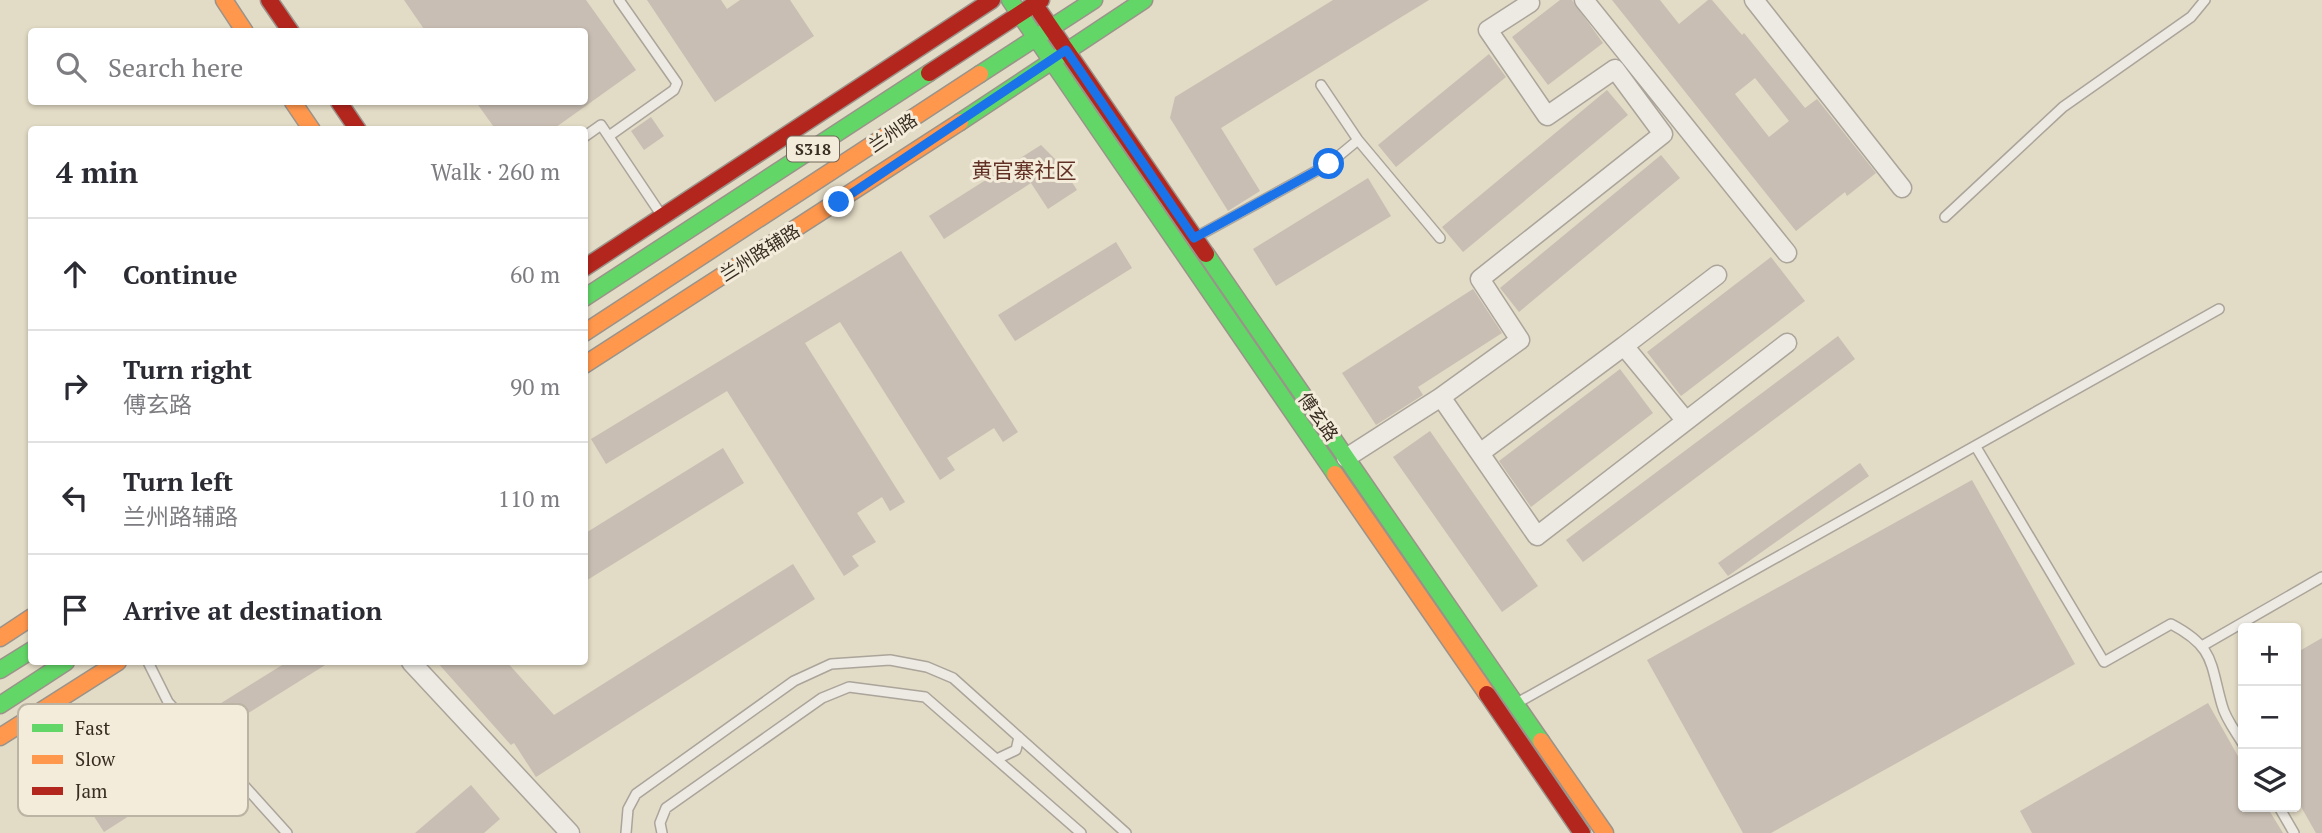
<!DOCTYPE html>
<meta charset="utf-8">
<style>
:root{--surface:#fff;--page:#f2f2f3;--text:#2b2b33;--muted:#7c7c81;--line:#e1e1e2}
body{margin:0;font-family:"PT Serif","Noto Sans SC",serif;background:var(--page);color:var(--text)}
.controls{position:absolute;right:21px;bottom:21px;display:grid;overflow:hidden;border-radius:7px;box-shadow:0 2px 5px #0004}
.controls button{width:63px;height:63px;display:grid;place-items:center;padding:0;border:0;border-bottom:2px solid var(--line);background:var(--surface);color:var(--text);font:35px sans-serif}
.stop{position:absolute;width:21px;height:21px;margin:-16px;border:5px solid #1a73e8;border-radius:50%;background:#fff}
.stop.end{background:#1a73e8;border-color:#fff;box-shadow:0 2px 7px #0008}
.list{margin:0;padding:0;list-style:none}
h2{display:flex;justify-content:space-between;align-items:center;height:91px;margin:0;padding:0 28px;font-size:30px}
h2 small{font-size:23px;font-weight:400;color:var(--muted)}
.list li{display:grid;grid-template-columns:46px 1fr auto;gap:21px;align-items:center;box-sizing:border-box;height:112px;padding:0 28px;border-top:2px solid var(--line)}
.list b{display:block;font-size:26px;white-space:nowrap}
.list p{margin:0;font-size:23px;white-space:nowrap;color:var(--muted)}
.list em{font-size:23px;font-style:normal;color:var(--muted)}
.icon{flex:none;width:38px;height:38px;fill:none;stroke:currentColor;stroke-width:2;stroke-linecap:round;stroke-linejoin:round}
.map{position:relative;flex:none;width:2322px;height:833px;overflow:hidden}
.search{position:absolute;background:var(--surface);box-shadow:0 2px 5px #0004;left:28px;top:28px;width:560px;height:77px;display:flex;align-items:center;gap:18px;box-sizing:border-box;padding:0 24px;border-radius:7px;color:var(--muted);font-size:26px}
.panel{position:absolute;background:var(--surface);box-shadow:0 2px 5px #0004;left:28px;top:126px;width:560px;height:539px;border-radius:7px}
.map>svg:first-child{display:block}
.farmland{fill:#e2dbc5;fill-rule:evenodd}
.building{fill:#c8beb3;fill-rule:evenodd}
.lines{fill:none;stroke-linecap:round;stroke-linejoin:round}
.lane-casing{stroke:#aaa49b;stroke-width:12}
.street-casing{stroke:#aaa49b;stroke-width:21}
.fast-casing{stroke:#9a938a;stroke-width:19}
.slow-casing{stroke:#9a938a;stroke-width:19}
.jam-casing{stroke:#9a938a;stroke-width:19}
.lane{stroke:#edeae3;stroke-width:9}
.street{stroke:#edeae3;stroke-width:18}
.fast{stroke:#63d668;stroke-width:16}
.slow{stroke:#ff974d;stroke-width:16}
.jam{stroke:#b3261e;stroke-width:16}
.route{stroke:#1a73e8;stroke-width:9}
.labels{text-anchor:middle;stroke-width:6;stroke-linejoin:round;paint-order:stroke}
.shield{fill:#f3ecda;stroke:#716659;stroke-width:2}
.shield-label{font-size:16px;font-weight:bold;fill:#392d22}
.street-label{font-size:18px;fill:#392d22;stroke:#f3ecda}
.quarter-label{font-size:21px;fill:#623125;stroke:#f3ecda}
.key{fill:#f3ecda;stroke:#bbb3a3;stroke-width:2}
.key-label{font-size:19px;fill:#392d22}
</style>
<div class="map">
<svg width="2322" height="833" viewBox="0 0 2322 833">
<rect width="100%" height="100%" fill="#e4ded3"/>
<path class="farmland" d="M0,0H2322V833H0ZM32,32H584V102H32ZM32,130H584V662H32ZM2243,628H2296V807H2243Z"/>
<path class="building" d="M404,0H586L636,70L552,130H496L476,102H584V32H426Z
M647,0H721L727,9L740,0H790L814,36L715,102Z
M1333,0H1429L1221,128L1260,191L1228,211L1170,118L1175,97Z
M1560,0H1572L1603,43L1548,85L1512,37Z
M1612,0H1660L1679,24L1708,0H1712L1742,35L1744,33L1805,108L1817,99L1876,173L1847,196L1845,192L1796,231ZM1755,78L1789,121L1769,137L1735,94Z
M1489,54L1506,77L1396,167L1378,145Z
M1607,90L1628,115L1463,252L1442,227Z
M651,117L664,136L644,150L631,131Z
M1041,145L1060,164L1077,190L1048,209L1031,183L944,239L929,216Z
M1661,155L1680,178L1519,312L1500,288Z
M1368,178L1391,216L1276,286L1253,249Z
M1116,242L1132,268L1015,341L998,315Z
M901,251L1018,432L1003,442L994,428L947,458L955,470L940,480L840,322L805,343L905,502L890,511L882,497L857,513L876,542L852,556L859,566L844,576L727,391L606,464L591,439Z
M1771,257L1805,301L1681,396L1647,352Z
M1473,289L1502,333L1418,387L1423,395L1376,425L1342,373Z
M1838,336L1855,359L1583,562L1566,540Z
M1620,369L1653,413L1531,507L1499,461Z
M1430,431L1538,586L1502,612L1393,457Z
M723,448L744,483L584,582V534Z
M1860,463L1869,476L1728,576L1718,563Z
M1972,480L2075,664L1771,833H1743L1647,660Z
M793,564L815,599L536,777L514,743L511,745L437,662H507L554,715Z
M2322,638V833H2316L2296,798V653Z
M287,662H330L210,737L200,735L198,745L116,796L129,816L104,832L79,793L182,728L192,730L194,720Z
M2208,703L2243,765V807H2267L2283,833H2032L2020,811Z
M471,785L500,819L484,833H415Z"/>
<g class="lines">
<defs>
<path id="lane" d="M1321,85L1358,140L1440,238
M609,136L674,90L677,83L619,0
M584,137L601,125L662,216
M1945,217L2063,107L2191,17L2205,0
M1196,237L1329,164L1358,140
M1976,447L2104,662L2171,624C2215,647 2210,663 2222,705C2225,718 2236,732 2243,744
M2202,646L2322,577
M148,662L168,702L188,724
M1517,703L2219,309
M204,741L287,833
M999,758L1016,750L1019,737
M2279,807L2294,833
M626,833L628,809L636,794L794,681L831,664L890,660L927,667L953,678L1126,833
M662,833L660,823L666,808L822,698L849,687L925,697L1081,833"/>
<path id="street" d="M1584,0L1787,253
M1754,0L1902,188
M1624,346L1717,275
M1441,397L1537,536L1787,343
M1480,453L1624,346L1686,421
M1346,458L1441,397L1520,340L1480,279L1663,134L1615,69L1547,116L1488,30L1530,3L1528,0
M411,662L570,833"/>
<path id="fast" d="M1010,0L1335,474
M980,74L1094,0
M960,122L1144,0
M1206,254L1541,741
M584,298L929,73
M0,670L32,650
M0,705L66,662"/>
<path id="slow" d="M224,0L245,32
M293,102L312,130
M584,333L980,74
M584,365L960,122
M1335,474L1487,694
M0,638L32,617
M0,737L118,662
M1541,741L1605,833"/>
<path id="jam" d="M269,0L291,32
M1040,12L1206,254
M929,73L1041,0
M339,102L358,130
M584,268L992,0
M1487,694L1582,833"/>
</defs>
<use href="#lane" class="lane-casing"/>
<use href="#street" class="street-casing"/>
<use href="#fast" class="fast-casing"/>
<use href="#slow" class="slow-casing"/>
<use href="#jam" class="jam-casing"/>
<use href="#lane" class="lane"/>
<use href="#street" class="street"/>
<use href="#fast" class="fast"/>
<use href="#slow" class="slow"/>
<use href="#jam" class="jam"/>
</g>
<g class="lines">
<path class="route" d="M839,202L1066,50L1194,238L1329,164"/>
</g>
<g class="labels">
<rect class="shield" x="787" y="136.5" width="52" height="25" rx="5"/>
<g class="shield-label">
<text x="813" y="155">S318</text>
</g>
<g class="street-label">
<text transform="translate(893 133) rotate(-34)" y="6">兰州路</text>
<text transform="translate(760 253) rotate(-32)" y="6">兰州路辅路</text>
<text transform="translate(1318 417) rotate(55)" y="6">傅玄路</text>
</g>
<g class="quarter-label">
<text x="1024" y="178">黄官寨社区</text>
</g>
</g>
<rect x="18" y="704" width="230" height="112" rx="10" class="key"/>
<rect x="32" y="724" width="31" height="8" fill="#63d668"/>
<rect x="32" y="755" width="31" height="9" fill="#ff974d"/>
<rect x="32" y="787" width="31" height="8" fill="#b3261e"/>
<g class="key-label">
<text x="75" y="735">Fast</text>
<text x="75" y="766">Slow</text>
<text x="75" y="798">Jam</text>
</g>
</svg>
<div class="controls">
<button>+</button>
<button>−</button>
<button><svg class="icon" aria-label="layers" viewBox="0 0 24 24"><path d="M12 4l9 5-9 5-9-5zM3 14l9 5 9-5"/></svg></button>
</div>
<div class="stop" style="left:1329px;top:164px"></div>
<div class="stop end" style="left:839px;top:202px"></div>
<div class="search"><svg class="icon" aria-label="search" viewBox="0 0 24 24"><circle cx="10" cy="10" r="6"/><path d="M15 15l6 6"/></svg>Search here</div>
<section class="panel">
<h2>4 min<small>Walk · 260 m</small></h2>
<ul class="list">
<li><svg class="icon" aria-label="ahead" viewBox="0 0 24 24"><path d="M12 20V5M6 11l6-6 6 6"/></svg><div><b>Continue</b></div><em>60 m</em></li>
<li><svg class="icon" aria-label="right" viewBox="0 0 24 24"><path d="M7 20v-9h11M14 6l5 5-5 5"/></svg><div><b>Turn right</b><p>傅玄路</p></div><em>90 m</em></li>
<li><svg class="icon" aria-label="left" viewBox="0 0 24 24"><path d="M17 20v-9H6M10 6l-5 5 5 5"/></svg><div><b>Turn left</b><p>兰州路辅路</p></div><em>110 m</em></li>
<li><svg class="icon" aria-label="arrive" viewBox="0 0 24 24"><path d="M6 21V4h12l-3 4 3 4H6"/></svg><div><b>Arrive at destination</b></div></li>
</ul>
</section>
</div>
